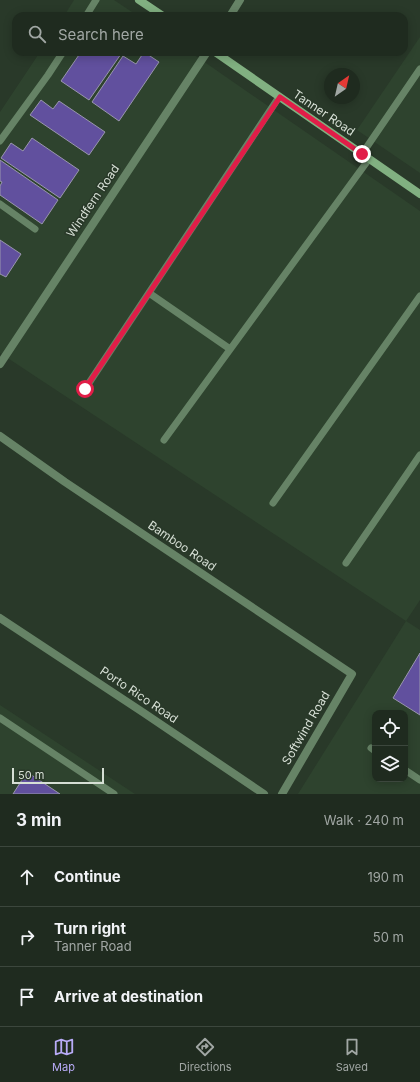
<!DOCTYPE html>
<meta charset="utf-8">
<style>
:root{--surface:#1f2b1f;--page:#273328;--text:#f1f3f6;--muted:#a1a7a4;--line:#3c473d;--accent:#b8abf7}
body{margin:0;font-family:Inter,sans-serif;background:var(--page);color:var(--text)}
.controls{position:absolute;right:12px;bottom:12px;display:grid;overflow:hidden;border-radius:8px;box-shadow:0 2px 10px #0003}
.controls button{width:36px;height:36px;display:grid;place-items:center;padding:0;border:0;border-bottom:1px solid var(--line);background:var(--surface);color:var(--text);font:20px sans-serif}
.compass{position:absolute;left:324px;top:68px;width:36px;height:36px;border-radius:50%;background:var(--surface);box-shadow:0 2px 10px #0003;rotate:34deg}
.scale{position:absolute;left:12px;bottom:10px;width:92px;box-sizing:border-box;padding-left:4px;border:2px solid #d6dfd5;border-top:0;font-size:11px;line-height:14px;white-space:nowrap;color:#d6dfd5;-webkit-text-stroke:3px #293929;paint-order:stroke}
.stop{position:absolute;width:12px;height:12px;margin:-9px;border:3px solid #e11d48;border-radius:50%;background:#fff}
.stop.end{background:#e11d48;border-color:#fff;box-shadow:0 1px 4px #0008}
.list{margin:0;padding:0;list-style:none}
h2{display:flex;justify-content:space-between;align-items:center;height:52px;margin:0;padding:0 16px;font-size:17px}
h2 small{font-size:13px;font-weight:400;color:var(--muted)}
.list li{display:grid;grid-template-columns:26px 1fr auto;gap:12px;align-items:center;box-sizing:border-box;height:60px;padding:0 16px;border-top:1px solid var(--line)}
.list b{display:block;font-size:15px;white-space:nowrap}
.list p{margin:0;font-size:13px;white-space:nowrap;color:var(--muted)}
.list em{font-size:13px;font-style:normal;color:var(--muted)}
.icon{flex:none;width:22px;height:22px;fill:none;stroke:currentColor;stroke-width:2;stroke-linecap:round;stroke-linejoin:round}
.map{position:relative;flex:none;width:420px;height:794px;overflow:hidden}
.search{position:absolute;background:var(--surface);box-shadow:0 2px 10px #0003;left:12px;right:12px;top:12px;height:44px;display:flex;align-items:center;gap:10px;box-sizing:border-box;padding:0 14px;border-radius:12px;color:var(--muted);font-size:15px}
.sheet{height:232px;background:var(--surface)}
nav{display:flex;justify-content:space-around;align-items:center;box-sizing:border-box;height:56px;border-top:1px solid var(--line);background:var(--surface);font-size:11px;color:var(--muted)}
nav a{display:grid;justify-items:center;gap:2px}
nav .on{color:var(--accent)}
.map>svg:first-child{display:block}
.built{fill:#2e432e;fill-rule:evenodd}
.building{fill:#61509e;stroke:#9996ad}
.lines{fill:none;stroke-linecap:round;stroke-linejoin:round}
.service{stroke:#668366;stroke-width:7}
.minor{stroke:#668366;stroke-width:8}
.tertiary{stroke:#668366;stroke-width:8}
.secondary{stroke:#81b081;stroke-width:8}
.route{stroke:#e11d48;stroke-width:5}
.labels{text-anchor:middle;stroke-width:3;stroke-linejoin:round;paint-order:stroke}
.street-label{font-size:12px;fill:#d6dfd5;stroke:#293929}
</style>
<div class="map">
<svg width="420" height="794" viewBox="0 0 420 794">
<rect width="100%" height="100%" fill="#293929"/>
<path class="built" d="M74,0H114L138,16H64Z
M420,37V173L357,130Z
M40,52H190L420,211V600L406,621L420,630V794H298L406,621L0,353V112ZM375,713H405V779H375Z
M0,705L135,794H0Z"/>
<path class="building" d="M81,52H118L121,54L89,100L61,81Z
M144,52L159,62L119,121L92,102L123,56L136,64Z
M41,100L53,109L59,101L105,132L89,155L30,115Z
M32,138L79,170L60,198L1,158L11,143L23,151Z
M0,160L58,200L42,224L0,195V186L2,182L0,181Z
M0,240L21,254L6,277L0,274Z
M420,653V715L393,698Z
M27,772L60,794H13Z"/>
<g class="lines">
<path class="service" d="M86,16L96,0
M0,141L48,75L63,52
M362,154L420,69
M0,204L35,229
M149,293L230,349
M85,389L279,97
M164,440L369,159
M273,503L420,296
M346,563L420,455
M0,718L114,794
M371,748L375,751
M405,770L420,780"/>
<path class="minor" d="M230,16L240,0
M0,436L65,482L352,674L282,794
M0,618L144,713L264,794"/>
<path class="tertiary" d="M0,364L207,52"/>
<path class="secondary" d="M139,0L163,16
M215,52L420,194"/>
</g>
<g class="lines">
<path class="route" d="M85,389L280,97L362,154"/>
</g>
<g class="labels">
<g class="street-label">
<text transform="translate(324 113) rotate(34)" y="4">Tanner Road</text>
<text transform="translate(93 201) rotate(-56)" y="4">Windfern Road</text>
<text transform="translate(182 546) rotate(34)" y="4">Bamboo Road</text>
<text transform="translate(139 695) rotate(34)" y="4">Porto Rico Road</text>
<text transform="translate(306 728) rotate(-60)" y="4">Softwind Road</text>
</g>
</g>
</svg>
<div class="controls">
<button><svg class="icon" aria-label="locate" viewBox="0 0 24 24"><circle cx="12" cy="12" r="6"/><path d="M12 2v4M12 18v4M2 12h4M18 12h4"/></svg></button>
<button><svg class="icon" aria-label="layers" viewBox="0 0 24 24"><path d="M12 4l9 5-9 5-9-5zM3 14l9 5 9-5"/></svg></button>
</div>
<svg class="compass" viewBox="-18 -18 36 36"><path d="M0-13l5 13h-10z" fill="#e53935"/><path d="M0 13l5-13h-10z" fill="#a1a7a4"/></svg>
<div class="scale">50 m</div>
<div class="stop" style="left:85px;top:389px"></div>
<div class="stop end" style="left:362px;top:154px"></div>
<div class="search"><svg class="icon" aria-label="search" viewBox="0 0 24 24"><circle cx="10" cy="10" r="6"/><path d="M15 15l6 6"/></svg>Search here</div>
</div>
<section class="sheet">
<h2>3 min<small>Walk · 240 m</small></h2>
<ul class="list">
<li><svg class="icon" aria-label="ahead" viewBox="0 0 24 24"><path d="M12 20V5M6 11l6-6 6 6"/></svg><div><b>Continue</b></div><em>190 m</em></li>
<li><svg class="icon" aria-label="right" viewBox="0 0 24 24"><path d="M7 20v-9h11M14 6l5 5-5 5"/></svg><div><b>Turn right</b><p>Tanner Road</p></div><em>50 m</em></li>
<li><svg class="icon" aria-label="arrive" viewBox="0 0 24 24"><path d="M6 21V4h12l-3 4 3 4H6"/></svg><div><b>Arrive at destination</b></div></li>
</ul>
</section>
<nav>
<a class="on"><svg class="icon" aria-label="map" viewBox="0 0 24 24"><path d="M3 6l6-2 6 2 6-2v14l-6 2-6-2-6 2zM9 4v14M15 6v14"/></svg>Map</a>
<a><svg class="icon" aria-label="directions" viewBox="0 0 24 24"><path d="M12 3l9 9-9 9-9-9zM9 14v-3h6M13 9l2 2-2 2"/></svg>Directions</a>
<a><svg class="icon" aria-label="saved" viewBox="0 0 24 24"><path d="M7 4h10v16l-5-4-5 4z"/></svg>Saved</a>
</nav>
